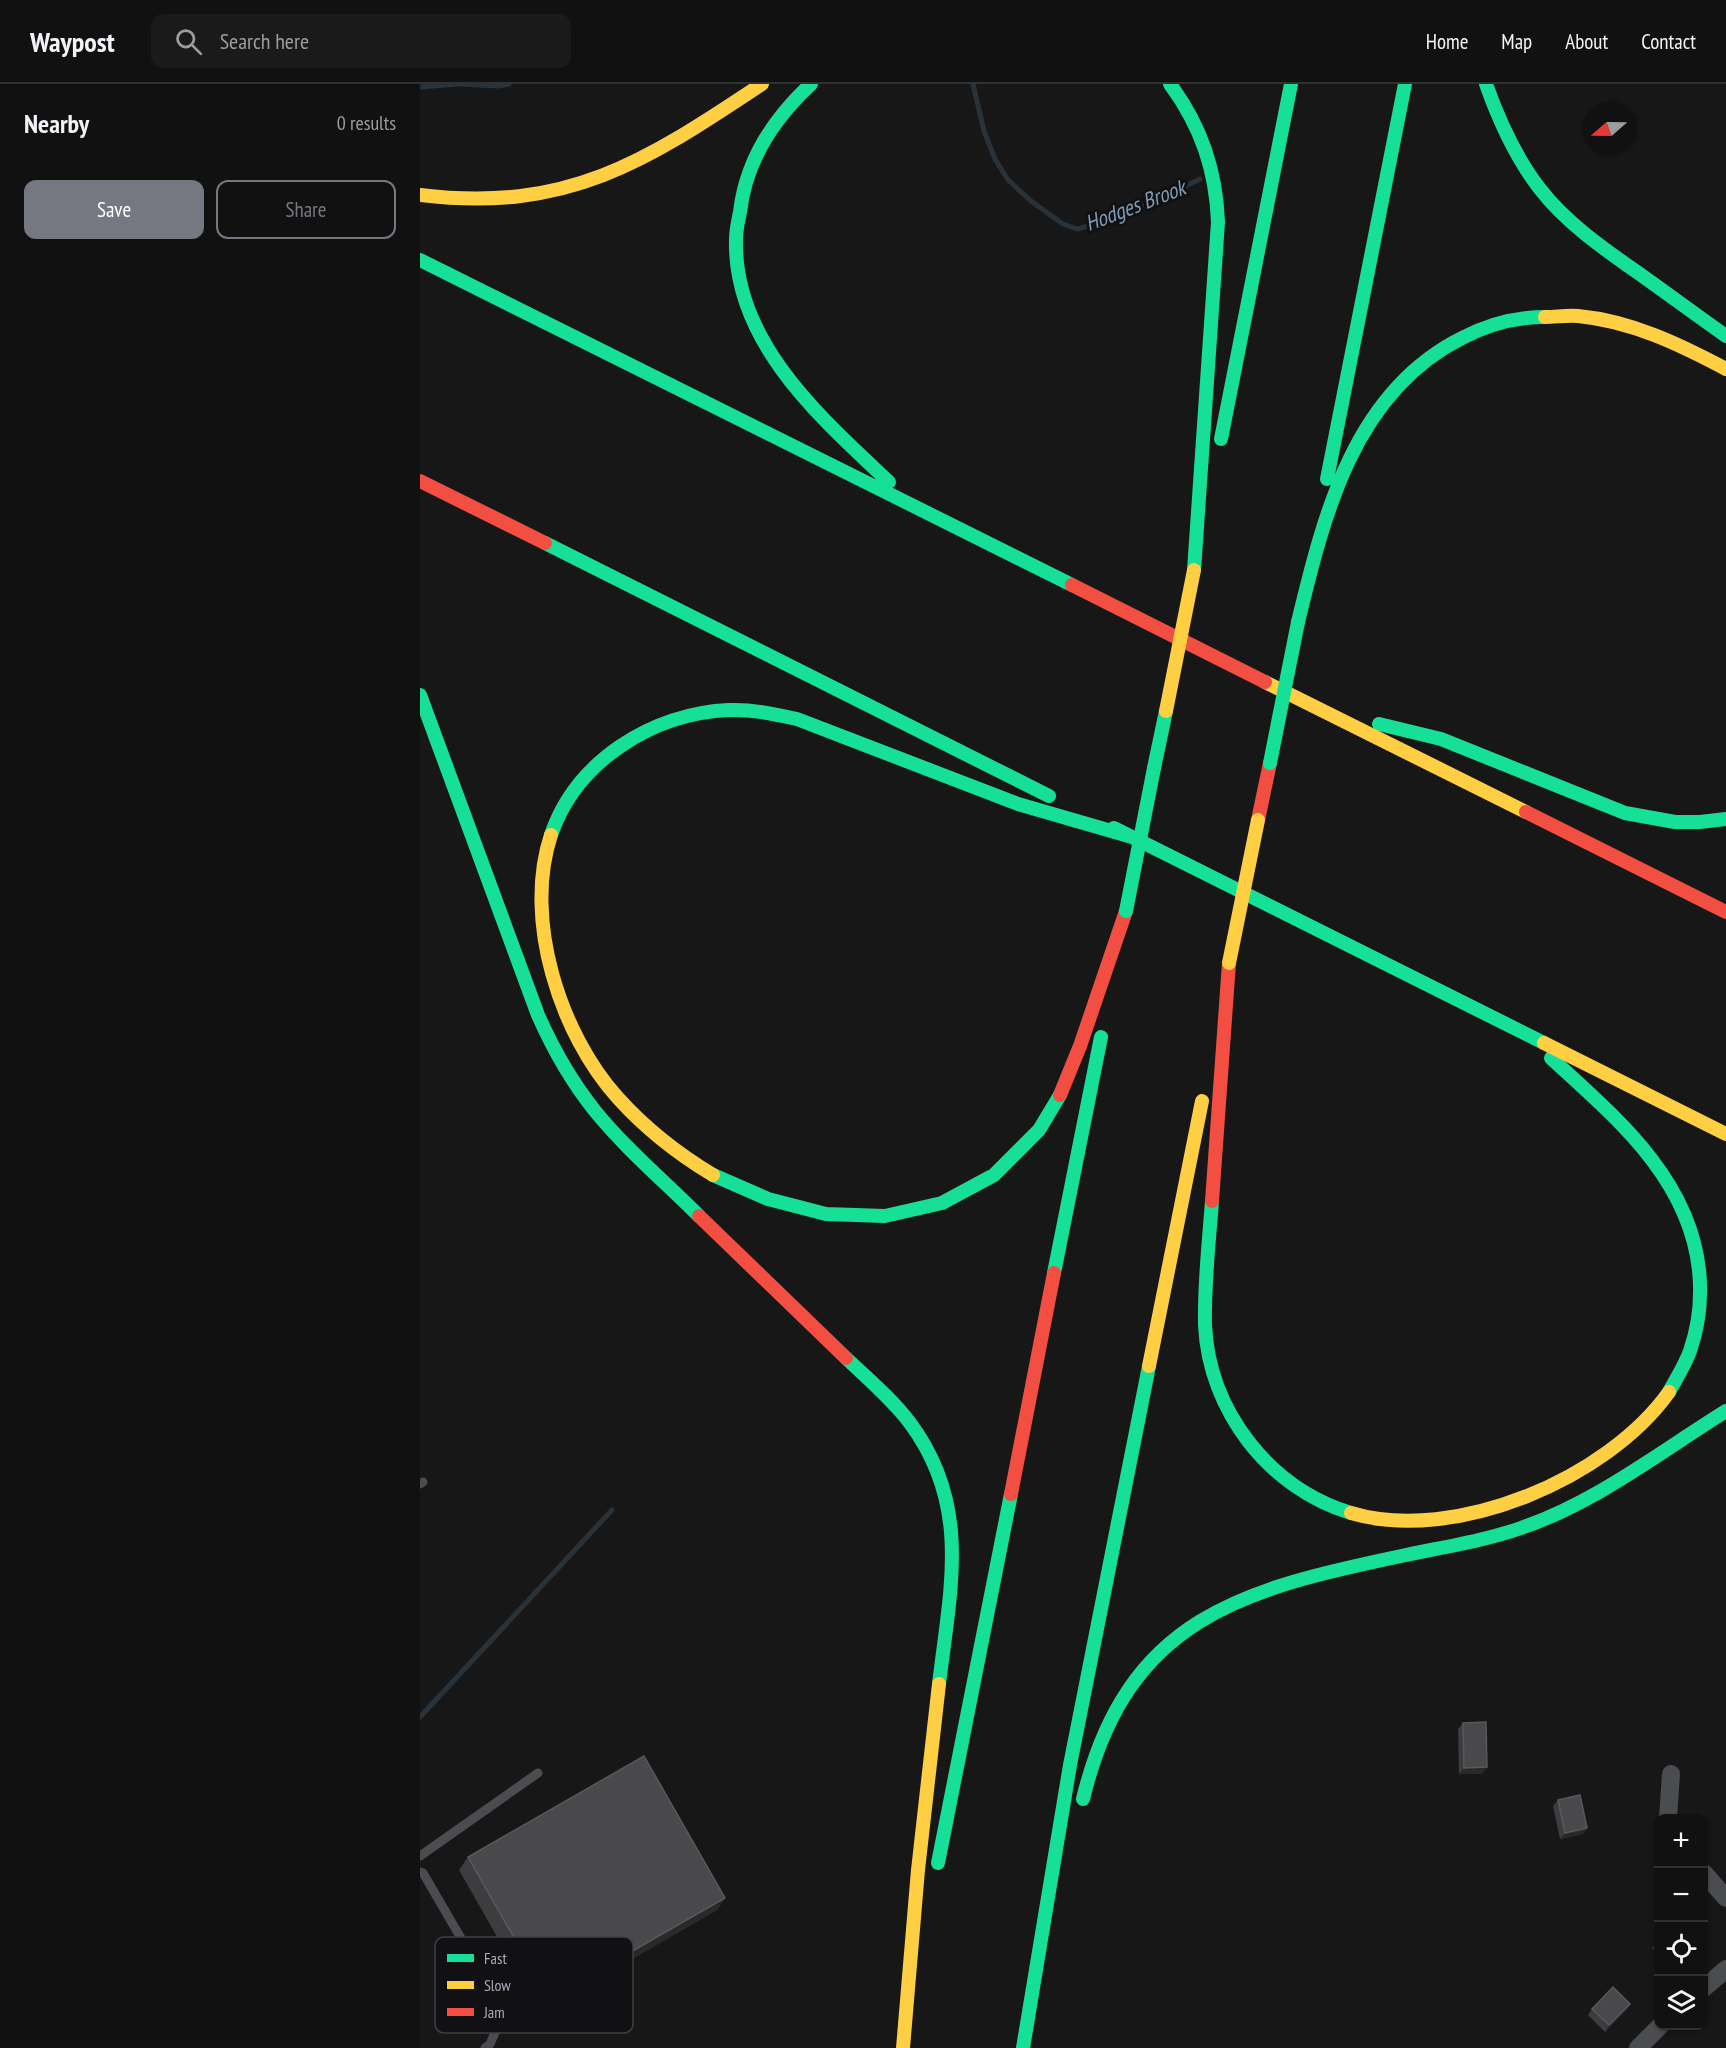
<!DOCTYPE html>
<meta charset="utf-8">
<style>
:root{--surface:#111;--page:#1a1a1a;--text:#f1f3f6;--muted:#9c9d9f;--line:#303131;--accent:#757880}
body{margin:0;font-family:"PT Sans Narrow",sans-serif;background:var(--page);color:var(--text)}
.controls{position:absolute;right:18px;bottom:18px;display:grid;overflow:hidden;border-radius:12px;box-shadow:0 2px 4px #0004}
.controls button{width:54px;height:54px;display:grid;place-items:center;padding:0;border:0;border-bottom:2px solid var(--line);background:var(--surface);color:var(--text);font:30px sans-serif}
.compass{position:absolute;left:1162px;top:18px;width:54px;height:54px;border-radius:50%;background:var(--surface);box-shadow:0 2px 4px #0004;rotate:250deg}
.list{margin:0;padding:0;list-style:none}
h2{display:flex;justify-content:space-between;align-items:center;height:78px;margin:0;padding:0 24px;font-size:26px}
h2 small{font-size:20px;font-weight:400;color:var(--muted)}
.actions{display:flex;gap:12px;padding:18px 24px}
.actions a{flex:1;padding:14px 0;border:2px solid var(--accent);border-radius:12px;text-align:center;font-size:21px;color:var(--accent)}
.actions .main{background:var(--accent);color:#fff}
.icon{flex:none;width:33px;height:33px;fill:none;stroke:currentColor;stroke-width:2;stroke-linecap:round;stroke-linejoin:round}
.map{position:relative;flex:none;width:1306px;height:1964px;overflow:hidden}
header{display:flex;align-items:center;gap:36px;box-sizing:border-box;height:84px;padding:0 30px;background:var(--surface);border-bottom:2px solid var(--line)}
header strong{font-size:28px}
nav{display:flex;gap:33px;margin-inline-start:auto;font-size:21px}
.search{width:420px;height:54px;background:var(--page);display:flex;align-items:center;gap:15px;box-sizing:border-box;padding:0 21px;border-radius:12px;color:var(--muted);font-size:22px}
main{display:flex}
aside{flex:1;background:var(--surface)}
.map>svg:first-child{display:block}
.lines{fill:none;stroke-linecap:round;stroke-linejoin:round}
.stream{stroke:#2a3239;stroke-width:5}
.lane{stroke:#4b4c50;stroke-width:9}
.street{stroke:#4b4c50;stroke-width:18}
.fast{stroke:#16e098;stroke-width:14}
.slow{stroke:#ffcf43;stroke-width:14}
.jam{stroke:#f24e42;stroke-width:14}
.fast-bridge{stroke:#16e098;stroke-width:14}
.slow-bridge{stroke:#ffcf43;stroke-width:14}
.wall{fill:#3d3d3f}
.shaded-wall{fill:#29292a}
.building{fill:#49494c;stroke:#58595d;stroke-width:1.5}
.labels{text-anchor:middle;stroke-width:6;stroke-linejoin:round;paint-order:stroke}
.water-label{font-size:22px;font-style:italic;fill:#7f9bb3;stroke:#111113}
.key{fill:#111113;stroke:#3e4045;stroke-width:1.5}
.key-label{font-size:16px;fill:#a8adb8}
</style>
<header>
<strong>Waypost</strong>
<div class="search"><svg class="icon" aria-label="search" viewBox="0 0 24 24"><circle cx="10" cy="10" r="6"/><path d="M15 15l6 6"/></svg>Search here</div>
<nav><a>Home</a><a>Map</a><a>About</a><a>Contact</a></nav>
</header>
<main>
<aside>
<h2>Nearby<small>0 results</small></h2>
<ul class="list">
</ul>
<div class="actions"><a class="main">Save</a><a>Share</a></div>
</aside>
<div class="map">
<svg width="1306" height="1964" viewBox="0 0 1306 1964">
<rect width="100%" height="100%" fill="#171717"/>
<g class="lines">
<path class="stream" d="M41,0L78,2L89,0
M553,0L564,47L575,75L588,96L611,117L643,140L657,145L673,141L727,121L780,95
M0,3L39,0
M0,1633L192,1426"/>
<path class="lane" d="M0,1400L3,1398
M0,1772L118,1689
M0,1788L3,1789L84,1928L70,1960L65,1964"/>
<path class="street" d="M1248,1734L1251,1690
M1284,1789L1306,1814
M1284,1904L1306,1885
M1218,1964L1240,1942"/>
<path class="fast" d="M391,0C353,35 326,76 320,128C318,137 316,146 316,155C313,258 401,334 469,398
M750,0C781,42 796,86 798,138L774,486
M1066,0C1079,37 1096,74 1120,105C1148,141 1187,167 1224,193C1252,213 1279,233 1306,252
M0,176L652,501
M801,355L871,0
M907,395L985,0
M125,459L629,712
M878,538C904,430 934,308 1042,254C1067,241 1096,233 1125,233
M0,611L118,931C133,965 151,997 175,1027C206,1065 244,1097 279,1132
M959,640L1021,655L1205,729L1255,738H1280L1306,735
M734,684L746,627
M694,744L1124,959
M131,751C156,677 233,629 309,626C332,625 354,630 377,635L598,720L712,753
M1131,974C1195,1033 1269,1093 1279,1186C1282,1214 1279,1241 1270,1267C1265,1281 1256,1295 1249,1308
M293,1091L348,1115L406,1130L465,1132L522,1119L574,1091L619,1046L640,1011
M792,1117C789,1158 784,1200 785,1241C789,1327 849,1404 931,1429
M634,1189L681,953
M426,1274C448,1295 472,1315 490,1339C552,1422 530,1506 519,1600
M663,1715C707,1533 823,1505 986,1471C1024,1463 1064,1457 1101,1444C1175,1419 1240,1368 1306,1327
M518,1779L591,1410
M603,1964L650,1681L729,1282"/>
<path class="slow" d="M0,111C147,129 225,78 342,0
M1125,233C1136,233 1147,231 1158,232C1211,237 1259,260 1306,285
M845,598L1106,728
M131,751C103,835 140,950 198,1014C225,1044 258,1070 293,1091
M1124,959L1306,1050
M729,1282L782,1017
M931,1429C1035,1460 1188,1394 1249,1308
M483,1964L498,1786L519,1600"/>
<path class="jam" d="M0,397L125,459
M652,501L845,598
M1106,728L1306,828
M838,736L850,679
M640,1011L660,962L706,827
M792,1117L809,879
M279,1132L426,1274
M591,1410L634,1189"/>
<path class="fast-bridge" d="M850,679L878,538
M706,827L734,684"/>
<path class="slow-bridge" d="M746,627L774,486
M809,879L838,736"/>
</g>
<path class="wall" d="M1043,1639L1062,1690H1039L1038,1645Z
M1138,1716L1167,1744L1163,1750L1140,1755L1133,1722Z
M48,1773L305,1814L297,1826L120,1928L39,1786Z
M1239,1855V1870L1232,1864Z
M1210,1920L1206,1926L1185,1948L1168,1931L1172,1925Z"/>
<path class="shaded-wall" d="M1067,1683L1062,1690H1039L1044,1684Z
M1167,1744L1163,1750L1140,1755L1145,1749Z
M305,1814L297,1826L120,1928L129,1915Z
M1210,1920L1206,1926L1185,1948L1189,1941Z"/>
<path class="building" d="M1066,1638L1067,1683L1044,1684L1043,1639Z
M224,1672L305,1814L129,1915L48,1773Z
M1160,1711L1167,1744L1145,1749L1138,1716Z
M1193,1903L1210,1920L1189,1941L1172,1925Z"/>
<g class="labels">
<g class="water-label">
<text transform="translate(715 121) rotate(-21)" y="8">Hodges Brook</text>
</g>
</g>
<rect x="15" y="1853" width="198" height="96" rx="9" class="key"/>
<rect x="27" y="1870" width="27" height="8" fill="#16e098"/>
<rect x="27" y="1897" width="27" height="8" fill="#ffcf43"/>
<rect x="27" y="1924" width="27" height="8" fill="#f24e42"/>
<g class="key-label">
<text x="64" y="1880">Fast</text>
<text x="64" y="1907">Slow</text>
<text x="64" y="1934">Jam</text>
</g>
</svg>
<div class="controls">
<button>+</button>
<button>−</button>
<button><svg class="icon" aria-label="locate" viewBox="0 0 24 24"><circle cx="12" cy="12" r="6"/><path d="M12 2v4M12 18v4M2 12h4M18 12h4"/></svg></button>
<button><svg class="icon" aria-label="layers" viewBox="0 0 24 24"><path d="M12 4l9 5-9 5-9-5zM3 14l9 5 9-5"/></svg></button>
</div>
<svg class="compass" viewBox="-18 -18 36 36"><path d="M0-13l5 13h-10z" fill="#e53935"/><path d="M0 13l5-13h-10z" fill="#9c9d9f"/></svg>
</div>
</main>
